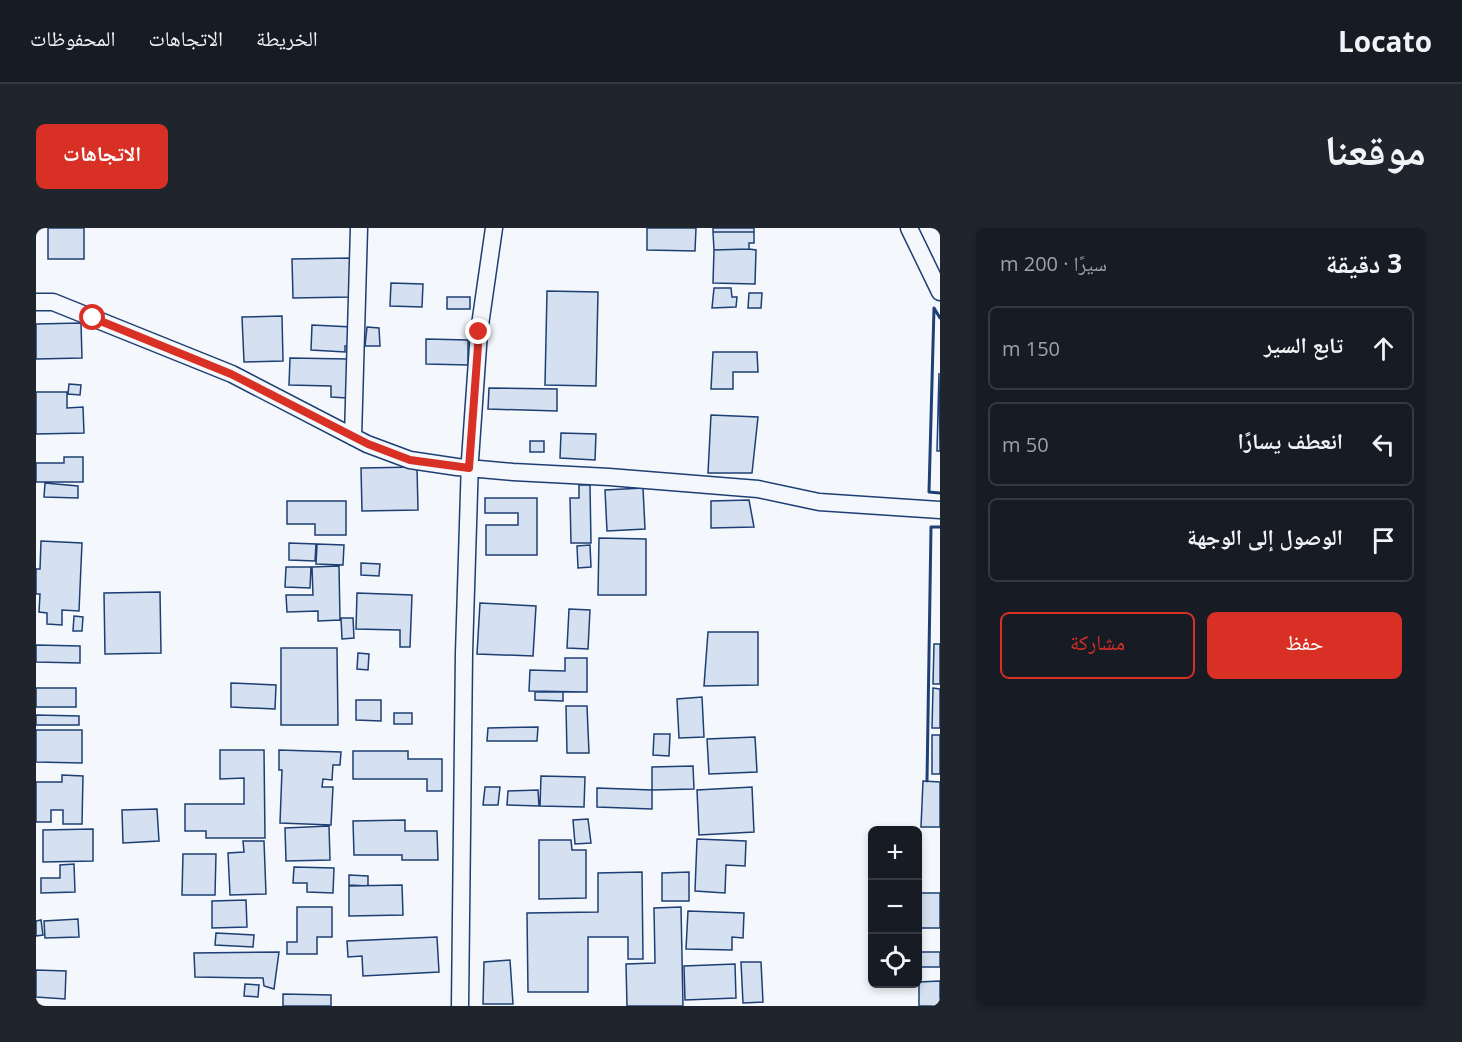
<!DOCTYPE html>
<html lang="ar">
<meta charset="utf-8">
<style>
:root{--surface:#171b24;--page:#20242c;--text:#f1f3f6;--muted:#9ea1a6;--line:#363941;--accent:#d93025}
body{margin:0;font-family:"Open Sans","Noto Naskh Arabic",sans-serif;background:var(--page);color:var(--text);direction:rtl}
.controls{position:absolute;right:18px;bottom:18px;display:grid;overflow:hidden;border-radius:9px;box-shadow:0 3px 9px #0003}
.controls button{width:54px;height:54px;display:grid;place-items:center;padding:0;border:0;border-bottom:2px solid var(--line);background:var(--surface);color:var(--text);font:30px sans-serif}
.stop{position:absolute;width:18px;height:18px;margin:-14px;border:4px solid #d93025;border-radius:50%;background:#fff}
.stop.end{background:#d93025;border-color:#fff;box-shadow:0 2px 6px #0008}
.list{margin:0;padding:0;list-style:none}
h2{display:flex;justify-content:space-between;align-items:center;height:78px;margin:0;padding:0 24px;font-size:26px}
h2 small{font-size:20px;font-weight:400;color:var(--muted)}
.list li{display:grid;grid-template-columns:39px 1fr auto;gap:18px;align-items:center;box-sizing:border-box;height:84px;margin:0 12px 12px;padding:0 12px;border:2px solid var(--line);border-radius:9px}
.list b{display:block;font-size:22px;white-space:nowrap}
.list em{font-size:20px;font-style:normal;color:var(--muted)}
.actions{display:flex;gap:12px;padding:18px 24px}
.actions a{flex:1;padding:14px 0;border:2px solid var(--accent);border-radius:9px;text-align:center;font-size:21px;color:var(--accent)}
.actions .main{background:var(--accent);color:#fff}
.icon{flex:none;width:33px;height:33px;fill:none;stroke:currentColor;stroke-width:2;stroke-linecap:round;stroke-linejoin:round}
.map{position:relative;flex:none;width:904px;height:778px;overflow:hidden;direction:ltr;border-radius:9px}
header{display:flex;align-items:center;gap:36px;box-sizing:border-box;height:84px;padding:0 30px;background:var(--surface);border-bottom:2px solid var(--line)}
header strong{font-size:28px}
nav{display:flex;gap:33px;margin-inline-start:auto;font-size:21px}
.intro{display:flex;align-items:center;justify-content:space-between;box-sizing:border-box;height:144px;padding:0 36px}
h1{margin:0;font-size:42px}
.button{padding:15px 27px;border-radius:9px;background:var(--accent);color:#fff;font-size:21px;font-weight:700}
main{display:flex;gap:36px;padding:0 36px}
aside{flex:1;background:var(--surface);border-radius:9px;box-shadow:0 3px 9px #0003}
.map>svg:first-child{display:block}
.building{fill:#d5e0f0;stroke:#1d3f73;stroke-width:1.5}
.lines{fill:none;stroke-linecap:round;stroke-linejoin:round}
.minor-casing{stroke:#1d3f73;stroke-width:19}
.minor{stroke:#f4f7fb;stroke-width:16}
.wall{stroke:#1d3f73;stroke-width:3}
.route{stroke:#d93025;stroke-width:8}
</style>
<header>
<strong>Locato</strong>
<nav><a>الخريطة</a><a>الاتجاهات</a><a>المحفوظات</a></nav>
</header>
<div class="intro"><h1>موقعنا</h1><a class="button">الاتجاهات</a></div>
<main>
<aside>
<h2>3 دقيقة<small>سيرًا · 200 m</small></h2>
<ul class="list">
<li><svg class="icon" aria-label="ahead" viewBox="0 0 24 24"><path d="M12 20V5M6 11l6-6 6 6"/></svg><div><b>تابع السير</b></div><em>150 m</em></li>
<li><svg class="icon" aria-label="left" viewBox="0 0 24 24"><path d="M17 20v-9H6M10 6l-5 5 5 5"/></svg><div><b>انعطف يسارًا</b></div><em>50 m</em></li>
<li><svg class="icon" aria-label="arrive" viewBox="0 0 24 24"><path d="M6 21V4h12l-3 4 3 4H6"/></svg><div><b>الوصول إلى الوجهة</b></div></li>
</ul>
<div class="actions"><a class="main">حفظ</a><a>مشاركة</a></div>
</aside>
<div class="map">
<svg width="904" height="778" viewBox="0 0 904 778">
<rect width="100%" height="100%" fill="#f4f7fb"/>
<path class="building" d="M12,0H48V31H12Z
M611,0H660L659,23L611,22Z
M677,0H718V4H677Z
M677,4H718V15H713V21L678,22Z
M713,21L720,22L719,56L677,55L678,22Z
M316,30V69L257,70L256,31Z
M355,55L387,56L386,79L354,78Z
M678,60H695L696,69H701L700,79L676,80Z
M511,63L562,64L560,158L509,157Z
M713,65H726L725,80H712Z
M411,69H434V81H411Z
M246,88L247,133L208,134L206,89Z
M45,95L46,130L0,131V96Z
M276,97L316,99L315,118H309V124L275,122Z
M331,99L343,100L344,118H329Z
M390,111L432,112V137L390,136Z
M677,124H721L722,144H697V161H675Z
M254,130L312,131L311,170L295,169V158L253,157Z
M903,145L904,223H901Z
M33,156L45,157L44,167L32,166Z
M453,160L521,161V183L452,181Z
M0,164H31V180L47,179L48,205L0,206Z
M675,187L722,189L716,245H672Z
M525,205L560,206L559,232L524,230Z
M494,213H508V224H494Z
M28,229H47V254H0V235H28Z
M381,239L382,282L326,283L325,240Z
M9,255L42,258V270L8,269Z
M543,257H554L555,315H535L534,270H543Z
M607,260L609,301L571,303L569,262Z
M449,270H501V327H450V297H482V285H449Z
M713,272L718,299L675,300V273Z
M251,273H310V307H279V296H251Z
M563,310L610,311V367H562Z
M5,313L46,315L43,383L26,382V397L11,396V385L3,384L4,366H0V341H4Z
M253,315L280,316L279,333L253,332Z
M281,316L308,317L307,337L280,336Z
M554,317L555,339L542,340L541,318Z
M325,335L344,336L343,348L325,347Z
M303,338L304,392L282,393V383L251,384L250,367H277L276,339Z
M250,339H275L274,360L249,359Z
M124,364L125,425L69,426L68,365Z
M321,365L376,367L374,419H364V402L320,401Z
M444,375L500,378L497,428L441,426Z
M533,381L554,382L552,421L531,420Z
M38,388L47,389L46,403H37Z
M305,390H317L318,410L306,411Z
M672,404H722V457L668,458Z
M898,416H904V456H897Z
M0,417L44,418V435L0,434Z
M245,420H301L302,497H245Z
M322,425L333,426L332,442L321,441Z
M529,430H551V464L493,463L494,442L529,443Z
M195,455L240,457L239,481L195,479Z
M0,460H40V479H0Z
M897,460L904,461V500H896Z
M499,464H527V473L499,472Z
M666,469L668,509L643,510L641,471Z
M320,472H345V493L320,492Z
M530,478H551L553,525H531Z
M358,485H376V496H358Z
M0,487L43,488V497H0Z
M502,499L501,513H451L452,500Z
M0,502H46V535L0,534Z
M618,506H634L633,528L617,527Z
M896,507H904V546H896Z
M719,509L721,544L673,546L671,511Z
M184,522H228L229,610H170V603H149V576H208V550L184,551Z
M243,522L305,524L304,537H297L296,552L287,551L286,559H297L295,597L244,595L246,542H243Z
M317,523H372V531H406V563H391V551H317Z
M657,538L658,561L616,562V539Z
M26,547L47,548L46,596H27V582H15V594H0V554H26Z
M505,548L549,549L548,579L504,578Z
M887,553L904,554V599H885Z
M449,559H464L462,577H447Z
M716,559L718,604L663,607L661,562Z
M561,560L616,562V581L561,579Z
M502,562L503,578L471,577L472,563Z
M121,581L123,613L87,615L86,582Z
M552,591L555,615L539,616L537,592Z
M369,592V603H401L402,632H366V627H318L317,593Z
M293,598L294,632L250,633L249,600Z
M57,601V633L7,634V602Z
M661,611L710,613L709,638L690,637L689,665L659,663Z
M503,612H535L536,622H550V670L503,671Z
M207,613H228L230,666L194,667L192,625L208,624Z
M147,626H180L179,667H146Z
M38,636L39,664L5,665V650H24V637Z
M258,639L298,640L297,665L271,664V655H257Z
M606,644L607,731H592V709H552V764H492L491,685L562,684V645Z
M653,644V673H626V645Z
M313,647L332,648V658L313,657Z
M366,657L367,687L313,688V658Z
M885,665H904V700H885Z
M210,672L211,699L176,700V673Z
M261,679H296V709H281V726H251V714H261Z
M645,679L647,778H591L590,736L619,735L618,680Z
M652,683L708,685L707,710L696,709V722L650,721Z
M42,691L43,709L9,710L8,693Z
M5,692L7,707L0,708V693Z
M180,705L218,707L217,719L179,717Z
M401,709L403,744L327,748L326,728L312,729L311,713Z
M243,724L238,761L228,758L227,750L159,749L158,725Z
M885,724H904V739H885Z
M474,732L477,776H447L448,734Z
M705,734H725L727,774L707,775Z
M699,736L700,770L649,772L648,738Z
M0,742L30,743L29,771L0,769Z
M904,753V778H883V754Z
M209,756L223,757L222,769L208,768Z
M247,766L295,767V778H247Z"/>
<g class="lines">
<defs>
<path id="minor" d="M873,0L904,64
M0,74H17L196,146L331,216L374,232L421,239L477,244L573,249L722,261L783,274L904,282
M317,209L323,0
M424,778L428,425L434,232L443,104L458,0"/>
</defs>
<use href="#minor" class="minor-casing"/>
<use href="#minor" class="minor"/>
<path class="wall" d="M904,90L898,80L893,264L904,265
M891,553L895,299H904"/>
</g>
<g class="lines">
<path class="route" d="M57,90L195,146L332,216L374,232L433,240L443,104"/>
</g>
</svg>
<div class="controls">
<button>+</button>
<button>−</button>
<button><svg class="icon" aria-label="locate" viewBox="0 0 24 24"><circle cx="12" cy="12" r="6"/><path d="M12 2v4M12 18v4M2 12h4M18 12h4"/></svg></button>
</div>
<div class="stop" style="left:57px;top:90px"></div>
<div class="stop end" style="left:443px;top:104px"></div>
</div>
</main>
